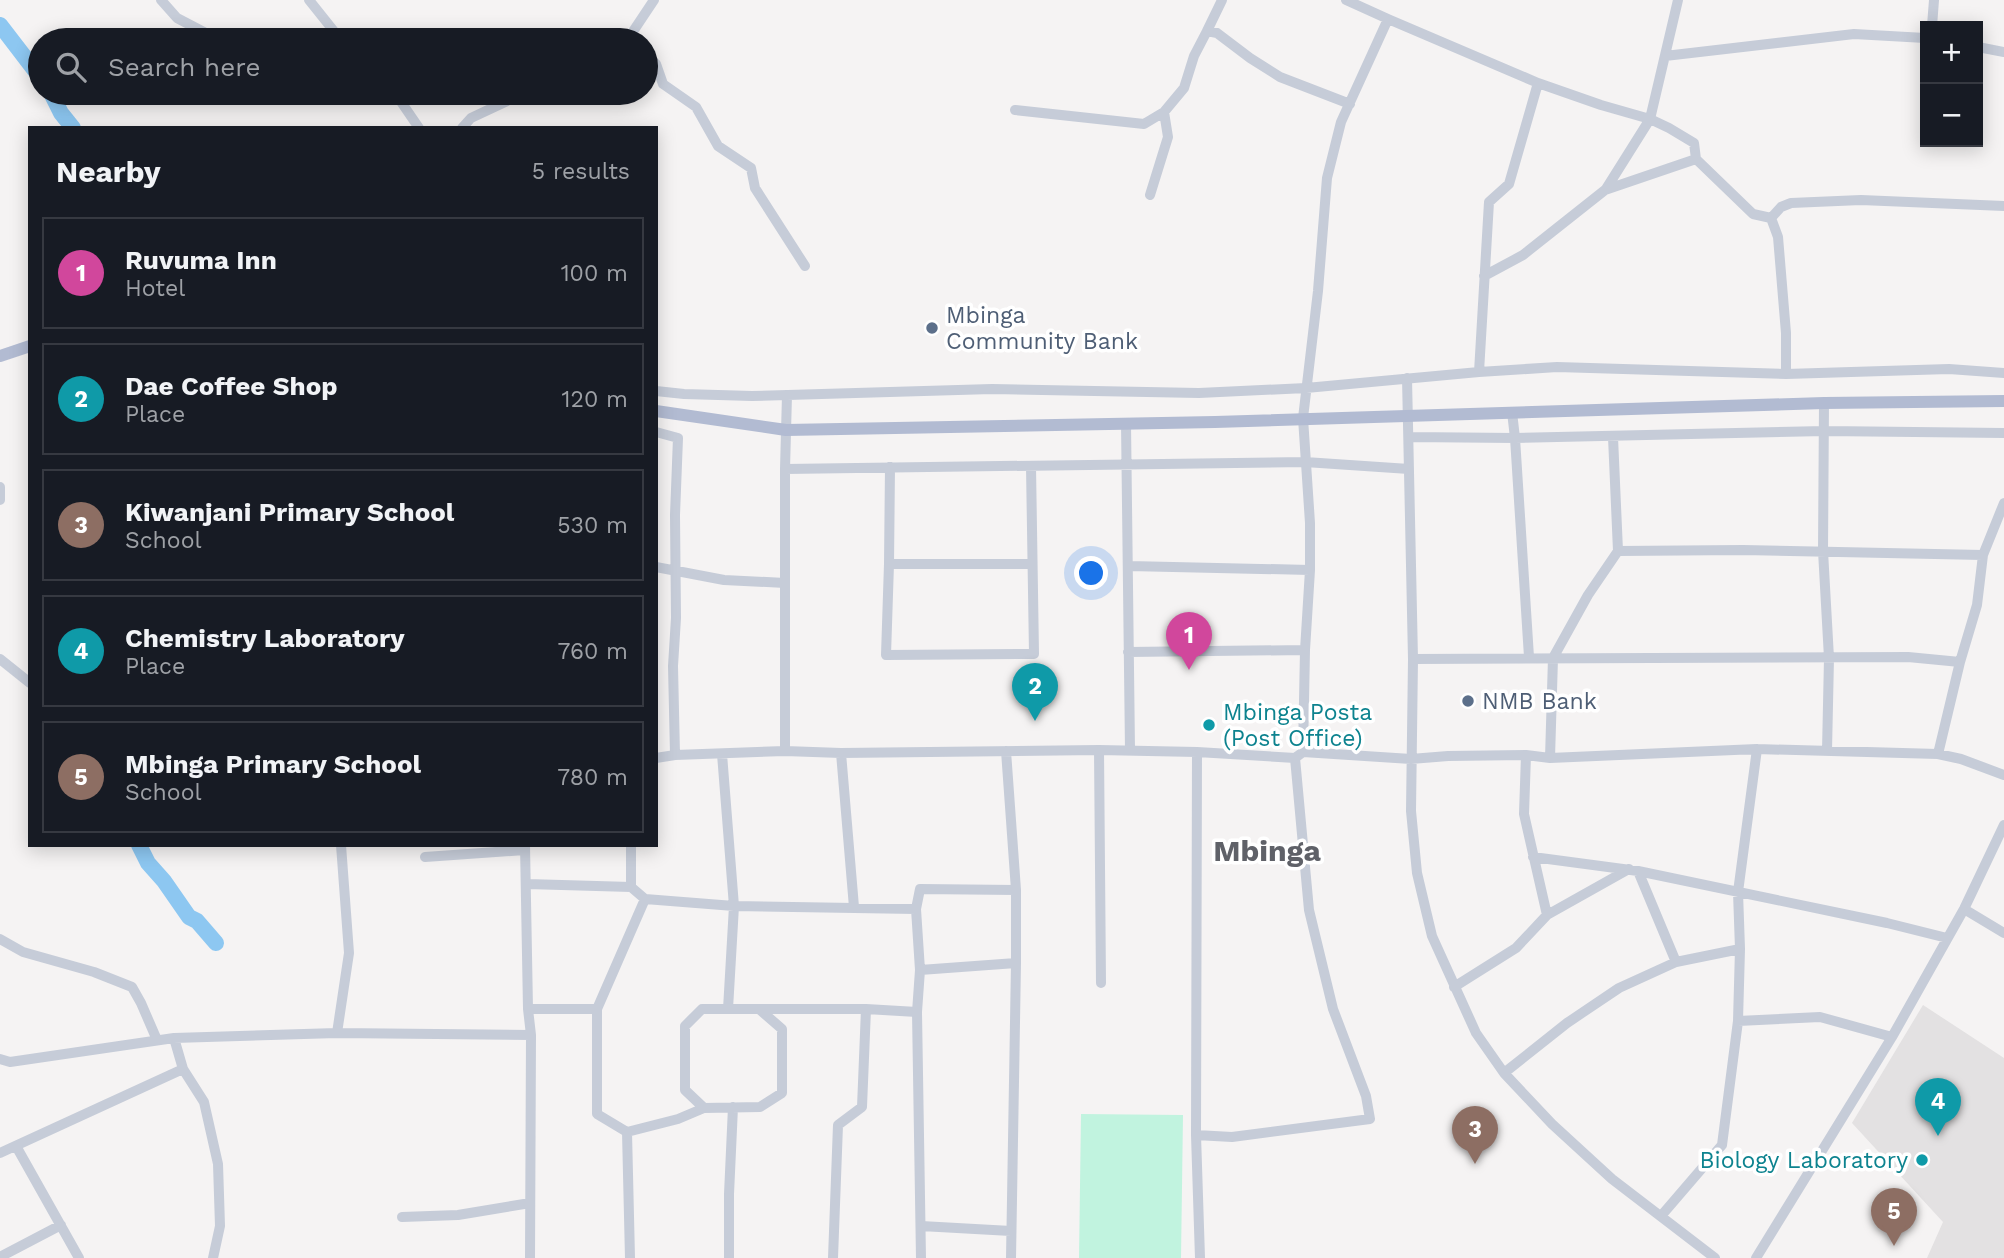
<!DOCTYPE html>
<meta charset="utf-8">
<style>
:root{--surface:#171b24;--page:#242831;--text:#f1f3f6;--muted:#9ea1a6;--line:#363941;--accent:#8da4f3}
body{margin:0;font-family:"Work Sans",sans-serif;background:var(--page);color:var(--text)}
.controls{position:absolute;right:21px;top:21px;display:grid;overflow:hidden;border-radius:0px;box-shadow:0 4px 18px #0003}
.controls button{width:63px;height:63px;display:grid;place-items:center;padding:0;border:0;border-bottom:2px solid var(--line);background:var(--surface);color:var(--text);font:35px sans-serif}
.you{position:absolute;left:1092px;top:574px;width:24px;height:24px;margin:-18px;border:5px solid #fff;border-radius:50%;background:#1a73e8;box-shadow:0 0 0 10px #1a73e833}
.badge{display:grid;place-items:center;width:46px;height:46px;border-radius:50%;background:var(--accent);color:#fff;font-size:23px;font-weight:700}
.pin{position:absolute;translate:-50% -58px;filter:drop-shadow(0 2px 4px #0008)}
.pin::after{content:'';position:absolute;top:37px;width:24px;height:21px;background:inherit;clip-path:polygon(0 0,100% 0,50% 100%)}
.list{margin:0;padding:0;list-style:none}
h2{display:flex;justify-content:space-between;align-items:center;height:91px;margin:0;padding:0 28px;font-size:30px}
h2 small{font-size:23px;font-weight:400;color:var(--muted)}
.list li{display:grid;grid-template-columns:46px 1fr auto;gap:21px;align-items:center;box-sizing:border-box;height:112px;margin:0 14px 14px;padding:0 14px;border:2px solid var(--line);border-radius:0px}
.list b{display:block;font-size:26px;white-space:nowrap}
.list p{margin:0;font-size:23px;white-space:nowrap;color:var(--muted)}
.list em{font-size:23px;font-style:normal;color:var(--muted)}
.icon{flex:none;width:38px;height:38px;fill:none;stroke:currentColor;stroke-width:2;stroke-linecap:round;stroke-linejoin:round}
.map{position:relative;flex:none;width:2004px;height:1258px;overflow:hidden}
.search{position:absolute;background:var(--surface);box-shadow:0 4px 18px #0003;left:28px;top:28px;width:630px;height:77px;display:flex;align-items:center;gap:18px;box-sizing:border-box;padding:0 24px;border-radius:38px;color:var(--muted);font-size:26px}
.panel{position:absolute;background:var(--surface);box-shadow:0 4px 18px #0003;left:28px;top:126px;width:630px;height:721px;border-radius:0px}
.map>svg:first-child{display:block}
.education{fill:#e3e1e2}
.green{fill:#c1f3df}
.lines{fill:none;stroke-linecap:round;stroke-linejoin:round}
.river{stroke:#8dc7f1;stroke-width:16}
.minor{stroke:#c6ccd8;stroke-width:10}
.major{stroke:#b2bbd2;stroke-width:12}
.service-dot{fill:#5c6f8a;stroke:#fff;stroke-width:2.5}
.culture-dot{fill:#0f9aa8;stroke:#fff;stroke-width:2.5}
.labels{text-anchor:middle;stroke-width:7;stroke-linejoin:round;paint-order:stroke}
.service-label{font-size:23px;fill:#4e5e75;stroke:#fff;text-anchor:start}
.culture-label{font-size:23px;fill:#0d838f;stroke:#fff;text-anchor:start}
.district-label{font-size:30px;font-weight:bold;fill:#5f6168;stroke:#fff}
</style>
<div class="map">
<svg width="2004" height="1258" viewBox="0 0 2004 1258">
<rect width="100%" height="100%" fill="#f5f3f3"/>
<path class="education" d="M1923,1005L2004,1058V1258H1927L1943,1222L1852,1123Z"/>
<path class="green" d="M1081,1114L1183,1115L1181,1258H1079Z"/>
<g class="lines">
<path class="river" d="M0,25L40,77
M51,93L61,113L73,128
M139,845L148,863L164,881L189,917L197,921L216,943"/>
<path class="minor" d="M161,0L177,18L219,40
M309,0L341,40
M1388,19L1538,83L1601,105L1650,119L1669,128L1694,143L1696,159L1753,214L1771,218L1778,237L1786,333V374
M1932,26L1934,0
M1207,31L1222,0
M635,40L632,33L654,0
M1978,47L2004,52
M646,55L656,64L663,84L696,107L718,146L751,168L755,188L805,266
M1665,56L1854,34L1925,38
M395,93L419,128
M1015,110L1144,124L1164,112L1184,88L1194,56L1207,31L1217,33L1250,58L1280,77L1350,104
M462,128L471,118L524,93
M1606,189L1650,119L1678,0
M1150,195L1168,137L1164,112
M1771,218L1781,207L1791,203L1861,200L2004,206
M1484,276L1523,255L1605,190L1696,159
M1479,372L1489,202L1509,184L1538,83
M1407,378L1413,659L1411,811L1417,873L1432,936L1476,1033L1504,1073L1552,1124L1612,1179L1715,1258
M656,391L684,394L752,396L992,389L1199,393L1306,388L1479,372L1557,367L1786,374L1949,369L2004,373
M1824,403L1823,551L1829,658L1827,751
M1512,412L1515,438L1529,657
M1126,423L1130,750
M656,432L678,438L675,515L676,618L673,666L675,755
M1409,437L1515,438L1825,431L2004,433
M1613,437L1618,551L1743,550L1983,555
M890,467L889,564L886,655L1034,654L1031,466
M785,469L1305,462L1409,469
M0,487V500
M889,564H1032
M1129,566L1310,570
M656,567L724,580L785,583
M1128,652L1305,650
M0,659L30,683
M1413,659L1908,657L1960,662
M1099,750L1101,983
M785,751V469L787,395
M1006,751L1016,890V963L1011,1258
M1197,752L1196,1135L1200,1258
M1303,752L1305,650L1310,570V523L1303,418L1318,291L1327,178L1341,122L1388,19L1346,0
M841,753L854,907
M722,754L734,906L728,1009
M1938,754L1960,662L1977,605L1983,555L2004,503
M1526,755L1524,814L1547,915
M656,758L675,755L785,751L841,753L1099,750L1197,752L1295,758L1303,752L1411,759L1448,756L1526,755L1550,758L1757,749L1938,754L1961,759L2004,775
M1550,758L1553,658L1588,595L1618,551
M525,845L528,1009L531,1035L530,1258
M631,845V887
M425,857L524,850
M1533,857L1638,871L1887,923L1947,938
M1638,871L1676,962
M527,884L631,887L645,899L734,906L916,909L920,889L1016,890
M916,909L920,970L917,1012L921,1258
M1964,909L2004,933
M0,939L23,952L94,972L132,987L141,1003L157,1040
M920,970L1016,963
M1454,987L1516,948L1547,915L1629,869
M528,1009H597
M759,1009L782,1029V1093L760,1107L704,1108L685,1090V1026L702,1009H866L917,1012
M1738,1021L1820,1017L1892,1037
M337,1033L349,953L341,845
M174,1038L183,1069L204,1102L218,1164L220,1226L213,1258
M0,1059L10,1062L174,1038L337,1033L531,1035
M1504,1073L1567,1023L1619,988L1676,962L1740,949
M627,1132L597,1114V1009L645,899
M1196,1135L1232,1137L1370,1119L1366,1096L1333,1009L1309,910L1295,758
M16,1146L79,1258
M0,1153L183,1069
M1661,1216L1722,1145L1738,1021L1740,949L1738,892L1757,749
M402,1217L458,1215L530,1203
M921,1226L1011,1231
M0,1257L61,1225
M630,1258L627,1132L678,1119L704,1108
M729,1258V1194L733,1107
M833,1258L838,1125L862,1107L866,1009
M1756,1258L1892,1037L1964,909L2004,825"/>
<path class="major" d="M0,356L30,346
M656,411L786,430L1215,422L1824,403L2004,401"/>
</g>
<g class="service-dot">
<circle cx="932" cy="328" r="7"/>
<circle cx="1468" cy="701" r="7"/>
</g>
<g class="culture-dot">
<circle cx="1209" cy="725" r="7"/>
<circle cx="1922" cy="1160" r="7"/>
</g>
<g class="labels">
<g class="service-label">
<text x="946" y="323">Mbinga<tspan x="946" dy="26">Community Bank</tspan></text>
<text x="1482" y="709">NMB Bank</text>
</g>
<g class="culture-label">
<text x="1223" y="720">Mbinga Posta<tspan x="1223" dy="26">(Post Office)</tspan></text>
<text x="1908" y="1168" text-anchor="end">Biology Laboratory</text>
</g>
<g class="district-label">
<text x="1267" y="861">Mbinga</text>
</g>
</g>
</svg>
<div class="controls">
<button>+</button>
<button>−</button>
</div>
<div class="you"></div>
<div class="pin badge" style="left:1189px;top:670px;background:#d1479c">1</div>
<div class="pin badge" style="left:1035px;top:721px;background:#0f9aa8">2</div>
<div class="pin badge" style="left:1475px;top:1164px;background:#8d6e63">3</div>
<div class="pin badge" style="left:1938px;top:1136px;background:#0f9aa8">4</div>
<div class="pin badge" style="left:1894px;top:1246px;background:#8d6e63">5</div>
<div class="search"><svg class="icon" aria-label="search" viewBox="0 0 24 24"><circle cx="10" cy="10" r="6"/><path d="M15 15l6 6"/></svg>Search here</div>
<section class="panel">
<h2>Nearby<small>5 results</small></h2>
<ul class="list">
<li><span class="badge" style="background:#d1479c">1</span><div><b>Ruvuma Inn</b><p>Hotel</p></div><em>100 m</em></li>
<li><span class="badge" style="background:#0f9aa8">2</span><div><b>Dae Coffee Shop</b><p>Place</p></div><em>120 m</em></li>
<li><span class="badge" style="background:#8d6e63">3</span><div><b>Kiwanjani Primary School</b><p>School</p></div><em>530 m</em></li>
<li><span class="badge" style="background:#0f9aa8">4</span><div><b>Chemistry Laboratory</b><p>Place</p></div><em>760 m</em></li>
<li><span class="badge" style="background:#8d6e63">5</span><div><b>Mbinga Primary School</b><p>School</p></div><em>780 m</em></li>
</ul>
</section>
</div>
